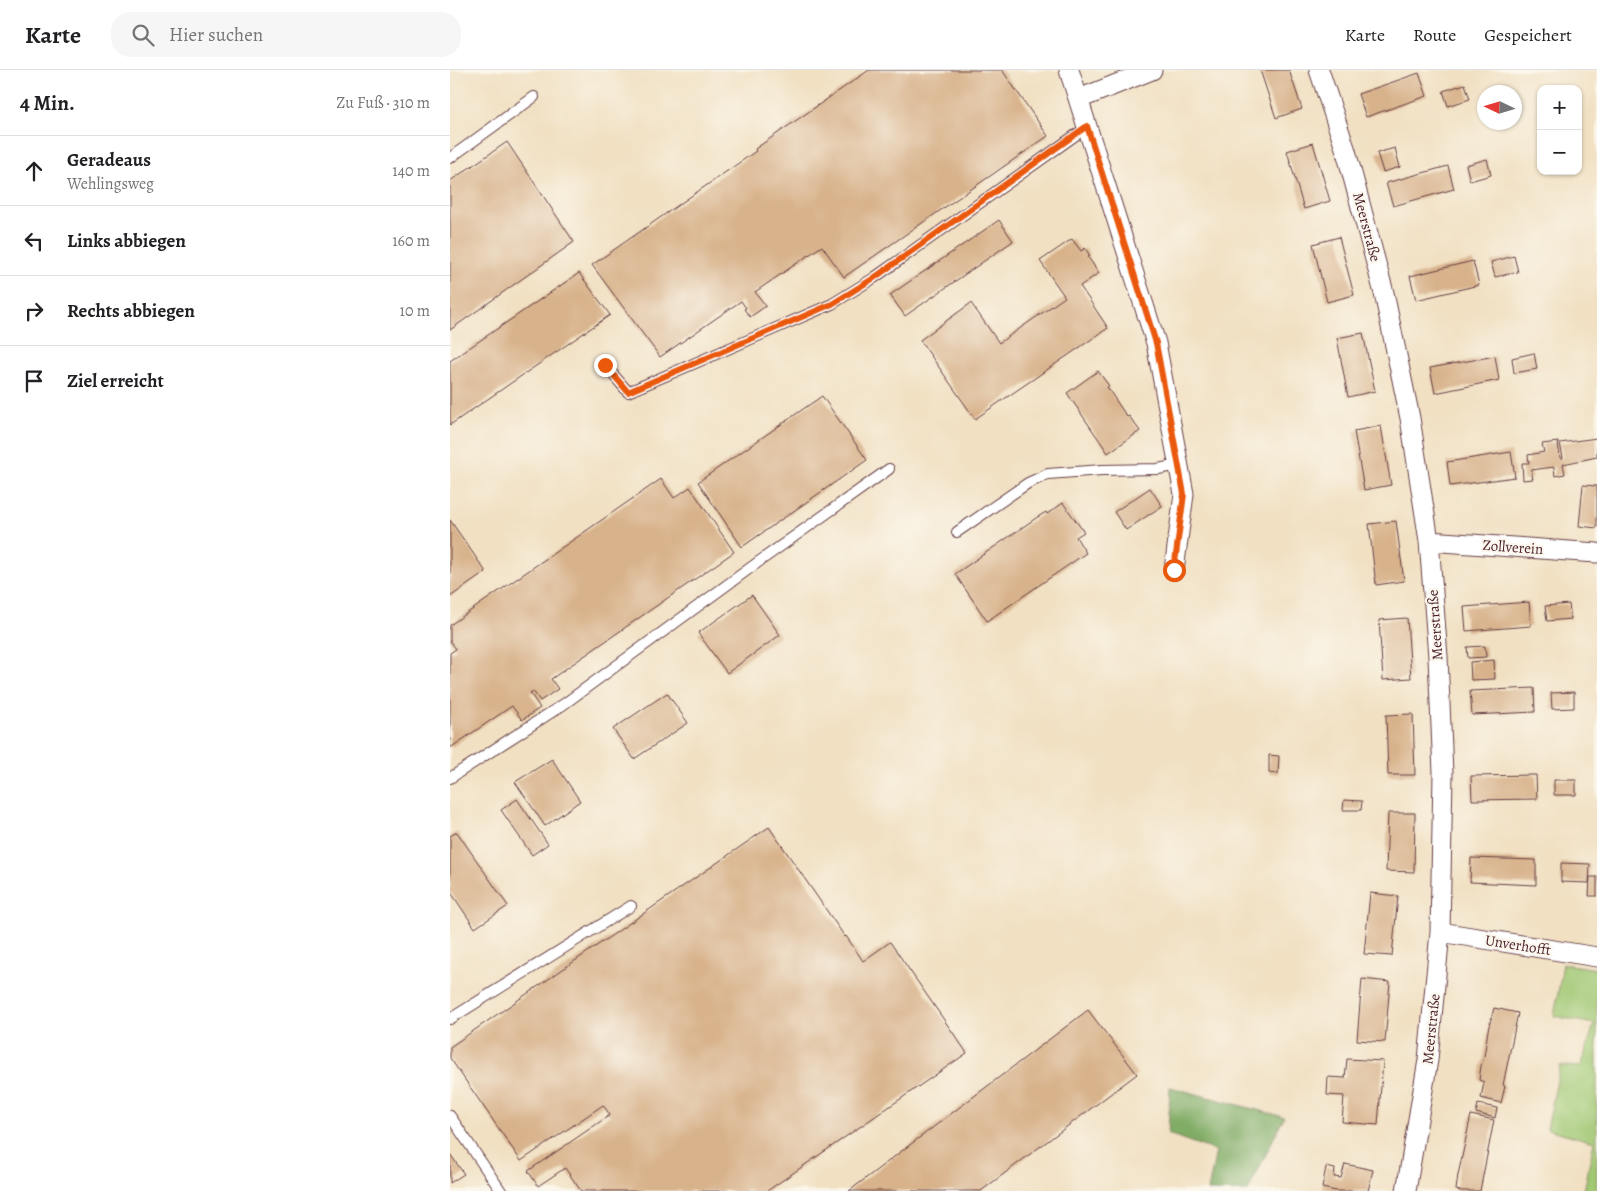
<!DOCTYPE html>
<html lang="de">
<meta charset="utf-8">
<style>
:root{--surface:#fff;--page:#f6f6f6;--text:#202124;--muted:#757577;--line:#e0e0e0}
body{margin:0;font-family:Alegreya,serif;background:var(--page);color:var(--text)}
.controls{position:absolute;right:15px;top:15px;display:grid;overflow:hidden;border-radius:10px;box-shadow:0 1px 4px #0004}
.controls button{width:45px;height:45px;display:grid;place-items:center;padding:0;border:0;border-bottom:1px solid var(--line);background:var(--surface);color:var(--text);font:25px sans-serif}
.compass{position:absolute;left:1027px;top:15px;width:45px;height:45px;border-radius:50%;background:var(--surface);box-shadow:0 1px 4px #0004;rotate:274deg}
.stop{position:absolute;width:15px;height:15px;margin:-11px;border:4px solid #ea580c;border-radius:50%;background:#fff}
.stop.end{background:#ea580c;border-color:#fff;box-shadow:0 1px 5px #0008}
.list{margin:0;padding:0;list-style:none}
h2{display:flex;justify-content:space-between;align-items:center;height:65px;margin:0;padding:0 20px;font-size:21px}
h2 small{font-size:16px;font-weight:400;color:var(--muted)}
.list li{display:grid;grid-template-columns:32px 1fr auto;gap:15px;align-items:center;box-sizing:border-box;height:70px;padding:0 20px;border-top:1px solid var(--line)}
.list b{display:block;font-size:19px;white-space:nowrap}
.list p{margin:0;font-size:16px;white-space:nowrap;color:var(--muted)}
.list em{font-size:16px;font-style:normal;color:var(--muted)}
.icon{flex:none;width:28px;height:28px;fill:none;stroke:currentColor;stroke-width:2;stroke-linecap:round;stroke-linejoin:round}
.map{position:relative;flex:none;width:1147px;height:1121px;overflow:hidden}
header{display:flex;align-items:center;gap:30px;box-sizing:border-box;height:70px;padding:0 25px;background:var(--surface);border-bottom:1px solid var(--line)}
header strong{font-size:24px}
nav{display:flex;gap:28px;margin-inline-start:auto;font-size:18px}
.search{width:350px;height:45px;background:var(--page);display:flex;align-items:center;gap:12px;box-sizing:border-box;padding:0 18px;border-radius:20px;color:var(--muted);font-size:19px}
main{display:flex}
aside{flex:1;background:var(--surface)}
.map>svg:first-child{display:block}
.green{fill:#a1c873;stroke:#76744f}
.forest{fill:#80ac65;stroke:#656648}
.building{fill:#d8b28b}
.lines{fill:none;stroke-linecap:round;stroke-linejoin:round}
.lane-casing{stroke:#633c42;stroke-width:12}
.street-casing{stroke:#633c42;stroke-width:21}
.lane{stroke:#fff;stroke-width:10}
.street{stroke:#fff;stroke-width:19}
.route{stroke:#ea580c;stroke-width:6}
.labels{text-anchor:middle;stroke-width:4.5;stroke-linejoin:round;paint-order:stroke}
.street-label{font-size:15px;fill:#4a1f2b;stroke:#fbf7ec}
</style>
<header>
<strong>Karte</strong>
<div class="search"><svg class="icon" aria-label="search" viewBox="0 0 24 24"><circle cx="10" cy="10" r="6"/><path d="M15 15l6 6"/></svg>Hier suchen</div>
<nav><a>Karte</a><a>Route</a><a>Gespeichert</a></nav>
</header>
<main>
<aside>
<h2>4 Min.<small>Zu Fuß · 310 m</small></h2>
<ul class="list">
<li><svg class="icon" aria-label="ahead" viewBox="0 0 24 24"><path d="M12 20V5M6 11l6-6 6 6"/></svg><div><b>Geradeaus</b><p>Wehlingsweg</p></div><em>140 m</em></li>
<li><svg class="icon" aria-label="left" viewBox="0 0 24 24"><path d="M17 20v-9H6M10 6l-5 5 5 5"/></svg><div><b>Links abbiegen</b></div><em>160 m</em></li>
<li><svg class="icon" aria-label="right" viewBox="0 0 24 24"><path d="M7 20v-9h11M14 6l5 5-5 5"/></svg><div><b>Rechts abbiegen</b></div><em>10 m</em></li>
<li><svg class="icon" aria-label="arrive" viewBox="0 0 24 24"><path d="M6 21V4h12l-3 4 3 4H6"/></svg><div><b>Ziel erreicht</b></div></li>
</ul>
</aside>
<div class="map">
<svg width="1147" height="1121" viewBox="0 0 1147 1121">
<rect width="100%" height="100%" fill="#fbf7ec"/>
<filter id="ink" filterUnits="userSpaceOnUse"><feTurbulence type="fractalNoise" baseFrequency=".02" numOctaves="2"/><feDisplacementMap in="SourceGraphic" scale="10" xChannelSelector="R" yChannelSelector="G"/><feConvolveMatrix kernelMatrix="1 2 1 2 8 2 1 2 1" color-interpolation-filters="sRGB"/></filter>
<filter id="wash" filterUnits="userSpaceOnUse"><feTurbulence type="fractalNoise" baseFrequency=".0096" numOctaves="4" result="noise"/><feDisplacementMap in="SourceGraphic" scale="20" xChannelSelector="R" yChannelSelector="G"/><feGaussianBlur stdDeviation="1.12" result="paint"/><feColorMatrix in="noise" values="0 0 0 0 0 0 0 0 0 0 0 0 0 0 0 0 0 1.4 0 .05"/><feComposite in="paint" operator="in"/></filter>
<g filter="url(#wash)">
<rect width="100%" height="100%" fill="#f1e0c2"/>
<path class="green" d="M1113,894L1147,899V1121H1134L1144,1072L1097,1059L1110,996L1131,997L1144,954L1104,946Z"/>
<path class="forest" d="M720,1017L834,1047L798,1121H758L766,1081L718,1064Z"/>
<g id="blocks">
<path class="building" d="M419,0H552L598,66L394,207L372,176L305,222L316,236L300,247L294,239L296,238L291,231L210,287L142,195L306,81L305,79Z
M810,0H839L852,39L826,48Z
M969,3L977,26L916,47L908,24Z
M1015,14L1020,29L998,36L993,21Z
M57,72L124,172L0,260V111Z
M863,73L880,131L854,139L837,81Z
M945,78L950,97L933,102L927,83Z
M1037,89L1041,105L1020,111L1016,95Z
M998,96L1004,119L943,136L936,113Z
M549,150L563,171L455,246L440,225Z
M889,167L904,225L877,232L863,174Z
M622,169L631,181L635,178L640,186L638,187L649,203L630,216L658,258L525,349L470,270L521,233L549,273L615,227L590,191Z
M1064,186L1068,202L1045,207L1041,192Z
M1023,191L1029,215L966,230L960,206Z
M129,203L160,245L0,355V291Z
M913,263L925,321L898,327L887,268Z
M1084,283L1087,299L1064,303L1062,288Z
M1045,286L1049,310L985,323L980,298Z
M648,301L659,316L657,317L677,347L679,346L690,361L658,383L617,323Z
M372,326L417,390L292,477L248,412Z
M931,356L941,415L914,420L904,361Z
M1147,368V387L1113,394L1115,404L1105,406L1104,397L1081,400L1083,409L1073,410L1072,393H1079L1078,385L1094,382L1092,374L1108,372L1110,388H1113L1110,373Z
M1061,382L1065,407L1000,416L997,392Z
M211,409L224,428L240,417L284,482L101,609L108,619L90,631L83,621L80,623L90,638L72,650L62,636L0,678V583L6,579L0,571V555Z
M1133,415L1147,416V458L1129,456Z
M700,418L712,436L676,460L664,442Z
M613,433L634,462L626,467L636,483L537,551L505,504L586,448L596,442L597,444Z
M0,450L36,502L0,527Z
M946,451L954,511L926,515L919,454Z
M302,525L330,565L277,603L248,563Z
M1079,532L1081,556L1016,561L1014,537Z
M1119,534L1121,549L1097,551L1095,536Z
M957,548L961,608L933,610L929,550Z
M1035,576L1036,587L1018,588L1017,577Z
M1044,590L1045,609L1021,610L1020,592Z
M1084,618L1085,642L1022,645L1020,621Z
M1124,622V638L1102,639L1101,623Z
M217,623L238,653L184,689L163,659Z
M963,644L965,705H938L936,645Z
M819,685L829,686L828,704L819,703Z
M102,689L130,731L95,756L65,712Z
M1086,705L1087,729L1022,730L1021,706Z
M1104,710H1126V725H1104Z
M67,729L98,774L82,785L51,740Z
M894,730L912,731L911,740H893Z
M938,743H965L964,802L936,801Z
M319,757L395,867L396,866L413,891L440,872L517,983L317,1121H131L115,1098L88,1116L78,1101L160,1045L153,1035L71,1091L0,988V977Z
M7,762L58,836L25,858L0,821V766Z
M1021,788L1086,790V815L1020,812Z
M1111,793L1140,794L1139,813L1111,812Z
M1140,807H1147V826H1139Z
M920,823L948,826L942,886L914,884Z
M912,909L940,912L935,972L907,970Z
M1044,938L1068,943L1053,1015L1055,1016L1051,1033L1031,1028L1034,1012L1029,1010L1031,996L1034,987L1038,960Z
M638,940L687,1004L531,1121H399Z
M897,989L933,991L928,1055L892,1052L894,1026L877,1025L878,1007L895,1008Z
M1028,1034L1047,1038L1045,1048L1026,1043Z
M1021,1045L1044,1050L1030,1121H1010L1006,1120L1008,1105Z
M0,1084L14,1104L0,1113Z
M895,1094L923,1100L918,1121H886L872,1118L876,1097L885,1099L884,1107L891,1108Z"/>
</g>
</g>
<g filter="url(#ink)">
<use href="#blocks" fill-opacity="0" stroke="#633c42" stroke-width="1"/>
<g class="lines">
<defs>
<path id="lane" d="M0,88L84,27
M155,295L178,322L382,234L424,208L637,57
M507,462L578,413L598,404L652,400L708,399L729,395
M0,708L114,634L307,493L439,399
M0,949L181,836
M0,1046L51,1121"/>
<path id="street" d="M619,0L706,273L734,424L724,500
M869,0L896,81L934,223L960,348L979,471L988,587L993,703L990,862L978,990L956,1121
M629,29L702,0
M979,471L1147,483
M990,862L1147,887"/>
</defs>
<use href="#lane" class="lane-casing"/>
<use href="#street" class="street-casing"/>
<use href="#lane" class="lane"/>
<use href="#street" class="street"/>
</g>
</g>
<g class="lines" filter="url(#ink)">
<path class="route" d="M155,295L178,322L382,234L424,208L637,56L706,273L734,424L724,500"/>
</g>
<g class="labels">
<g class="street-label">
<text transform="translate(917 157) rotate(75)" y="5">Meerstraße</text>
<text transform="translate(1063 477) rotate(4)" y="5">Zollverein</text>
<text transform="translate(985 555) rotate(-94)" y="5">Meerstraße</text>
<text transform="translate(1068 875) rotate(9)" y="5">Unverhofft</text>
<text transform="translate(981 959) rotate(-84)" y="5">Meerstraße</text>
</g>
</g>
</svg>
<div class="controls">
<button>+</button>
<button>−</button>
</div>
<svg class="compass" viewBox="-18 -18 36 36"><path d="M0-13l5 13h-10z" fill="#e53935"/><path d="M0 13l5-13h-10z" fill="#757577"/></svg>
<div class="stop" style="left:724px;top:500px"></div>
<div class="stop end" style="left:155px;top:295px"></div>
</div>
</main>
